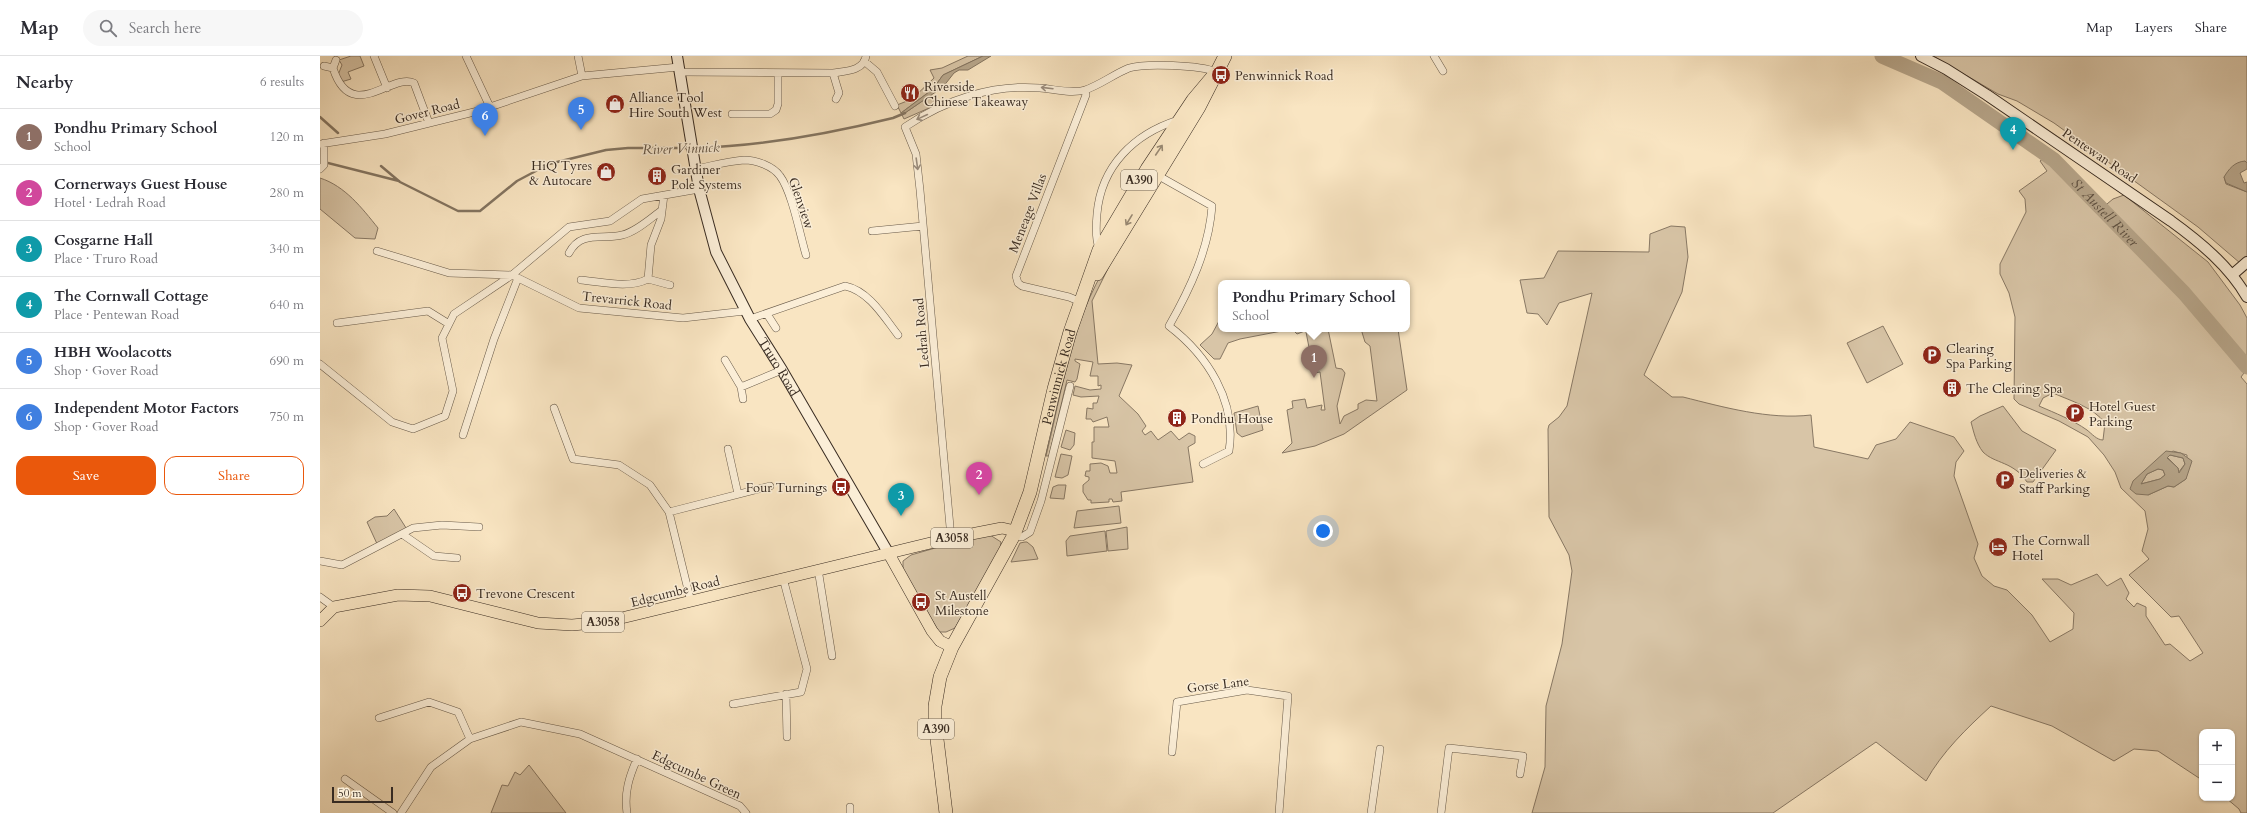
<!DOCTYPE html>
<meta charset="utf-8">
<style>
:root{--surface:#fff;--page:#f7f7f7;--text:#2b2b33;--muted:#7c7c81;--line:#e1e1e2;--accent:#ea580c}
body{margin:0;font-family:Cardo,serif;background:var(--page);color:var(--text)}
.controls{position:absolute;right:12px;bottom:12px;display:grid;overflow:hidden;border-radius:8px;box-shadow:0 1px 3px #0004}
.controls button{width:36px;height:36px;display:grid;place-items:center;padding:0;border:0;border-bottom:1px solid var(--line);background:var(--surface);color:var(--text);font:20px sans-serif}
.scale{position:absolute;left:12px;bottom:10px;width:61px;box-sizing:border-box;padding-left:4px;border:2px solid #382b21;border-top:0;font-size:11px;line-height:14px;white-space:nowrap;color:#382b21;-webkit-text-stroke:3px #fbeed7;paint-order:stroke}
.you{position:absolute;left:1003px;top:475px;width:14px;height:14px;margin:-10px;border:3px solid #fff;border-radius:50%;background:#1a73e8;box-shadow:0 0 0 6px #1a73e833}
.badge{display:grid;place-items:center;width:26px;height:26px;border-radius:50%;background:var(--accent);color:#fff;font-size:13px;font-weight:700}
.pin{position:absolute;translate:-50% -33px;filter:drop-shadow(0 1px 2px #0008)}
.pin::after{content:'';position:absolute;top:21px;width:14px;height:12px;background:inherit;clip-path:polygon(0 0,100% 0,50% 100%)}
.popup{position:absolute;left:898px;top:224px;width:192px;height:52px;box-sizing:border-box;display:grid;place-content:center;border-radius:8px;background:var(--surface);filter:drop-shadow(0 1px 3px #0005);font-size:13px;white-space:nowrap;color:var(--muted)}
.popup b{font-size:15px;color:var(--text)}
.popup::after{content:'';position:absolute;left:50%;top:100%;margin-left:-8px;border:8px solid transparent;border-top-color:var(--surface)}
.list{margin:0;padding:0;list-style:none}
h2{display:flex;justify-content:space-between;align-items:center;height:52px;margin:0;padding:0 16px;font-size:17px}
h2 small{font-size:13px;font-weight:400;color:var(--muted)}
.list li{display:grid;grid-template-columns:26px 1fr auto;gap:12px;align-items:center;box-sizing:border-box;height:56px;padding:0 16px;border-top:1px solid var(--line)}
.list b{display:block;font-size:15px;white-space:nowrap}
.list p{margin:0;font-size:13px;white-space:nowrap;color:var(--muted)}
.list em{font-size:13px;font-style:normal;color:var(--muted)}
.actions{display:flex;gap:8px;padding:12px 16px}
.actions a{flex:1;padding:9px 0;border:1px solid var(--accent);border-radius:12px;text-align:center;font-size:14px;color:var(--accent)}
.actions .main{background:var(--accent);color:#fff}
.icon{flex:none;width:22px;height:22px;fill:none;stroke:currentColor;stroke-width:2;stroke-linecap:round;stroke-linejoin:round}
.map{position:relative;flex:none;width:1927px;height:757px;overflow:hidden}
header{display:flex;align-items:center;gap:24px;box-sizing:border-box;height:56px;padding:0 20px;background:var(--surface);border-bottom:1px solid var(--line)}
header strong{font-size:19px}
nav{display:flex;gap:22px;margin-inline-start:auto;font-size:14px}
.search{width:280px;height:36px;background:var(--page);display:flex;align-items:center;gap:10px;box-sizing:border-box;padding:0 14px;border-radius:22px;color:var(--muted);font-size:15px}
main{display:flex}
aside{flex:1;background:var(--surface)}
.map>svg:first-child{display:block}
.green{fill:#d8c5a7;stroke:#887864;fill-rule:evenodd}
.water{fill:#b7a68b;stroke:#847561;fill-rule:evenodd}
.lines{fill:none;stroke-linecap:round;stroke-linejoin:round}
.stream{stroke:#847561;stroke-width:2.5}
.river{stroke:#b7a68b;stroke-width:15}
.street-casing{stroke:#685a49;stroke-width:8}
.secondary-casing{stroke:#382b21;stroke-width:12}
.primary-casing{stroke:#382b21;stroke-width:12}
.highway-casing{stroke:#382b21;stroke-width:14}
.street{stroke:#fbeed7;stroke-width:7}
.secondary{stroke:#fbeed7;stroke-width:10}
.primary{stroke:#f9e5c2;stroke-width:11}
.highway{stroke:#f9e5c2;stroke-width:13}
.oneway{stroke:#9a8c7c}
.oneway2{stroke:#988872}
.labels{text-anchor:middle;stroke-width:3;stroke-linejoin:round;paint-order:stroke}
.shield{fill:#fbeed7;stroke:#726658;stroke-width:1}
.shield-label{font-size:12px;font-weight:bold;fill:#382b21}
.poi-label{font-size:13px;fill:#382b21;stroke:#fbeed7;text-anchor:start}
.street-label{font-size:13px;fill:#382b21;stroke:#fbeed7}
.water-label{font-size:14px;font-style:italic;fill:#5e5041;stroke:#fbeed7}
</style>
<header>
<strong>Map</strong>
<div class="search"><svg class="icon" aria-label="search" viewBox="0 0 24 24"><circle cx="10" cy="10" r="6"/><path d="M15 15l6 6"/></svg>Search here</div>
<nav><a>Map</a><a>Layers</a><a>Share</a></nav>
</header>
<main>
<aside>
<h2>Nearby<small>6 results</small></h2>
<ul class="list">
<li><span class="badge" style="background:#8d6e63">1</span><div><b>Pondhu Primary School</b><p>School</p></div><em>120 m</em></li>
<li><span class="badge" style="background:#d1479c">2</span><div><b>Cornerways Guest House</b><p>Hotel · Ledrah Road</p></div><em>280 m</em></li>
<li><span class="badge" style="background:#0f9aa8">3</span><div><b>Cosgarne Hall</b><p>Place · Truro Road</p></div><em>340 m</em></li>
<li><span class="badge" style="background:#0f9aa8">4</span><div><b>The Cornwall Cottage</b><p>Place · Pentewan Road</p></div><em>640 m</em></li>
<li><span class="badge" style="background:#3f7fe0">5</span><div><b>HBH Woolacotts</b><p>Shop · Gover Road</p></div><em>690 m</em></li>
<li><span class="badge" style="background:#3f7fe0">6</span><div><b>Independent Motor Factors</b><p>Shop · Gover Road</p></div><em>750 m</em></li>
</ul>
<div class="actions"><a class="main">Save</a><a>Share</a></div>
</aside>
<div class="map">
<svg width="1927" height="757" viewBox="0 0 1927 757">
<rect width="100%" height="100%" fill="#f9e5c2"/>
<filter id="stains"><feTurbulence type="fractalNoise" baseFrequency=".005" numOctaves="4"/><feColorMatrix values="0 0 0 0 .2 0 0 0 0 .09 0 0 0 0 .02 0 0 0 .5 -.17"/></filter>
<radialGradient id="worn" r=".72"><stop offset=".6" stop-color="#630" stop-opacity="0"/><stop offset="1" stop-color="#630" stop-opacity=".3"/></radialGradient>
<path class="green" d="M31,0H40L44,10L28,16L31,23L21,26L18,19L22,9L19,4Z
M648,0H663L623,19L613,33L581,57L577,49L592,43L614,22L610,14L622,12Z
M1613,0H1927V107L1925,105L1904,121L1906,128L1927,136V213L1878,171L1734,67L1697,45L1678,38Z
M611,39L616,49L584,63L582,59Z
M1724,102L1745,120L1776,157L1793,143L1804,139L1888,206L1920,249L1927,262V313L1921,321L1927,328V757H1921L1919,753L1906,742H1912V676H1882V724L1838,695L1814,693L1794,705L1732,670L1671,650C1647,672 1622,696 1606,725L1556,686L1453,757H1212L1225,711L1226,650L1242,588L1252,515L1249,499L1229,461L1228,373L1229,369L1239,361L1247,350L1272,237L1239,247L1227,269L1218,258L1207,257L1200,224L1224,222L1238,195L1329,196L1330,178L1351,170L1365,171L1368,201L1362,236L1324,319L1352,341H1363C1403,351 1449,364 1491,359L1494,391L1548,403L1556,389L1576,383L1590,366L1634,381L1644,395L1636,406L1634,420L1658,488L1654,502L1662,520L1674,530L1687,534L1712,559L1730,586L1753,573L1754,557L1722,523H1738L1751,529L1777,518L1787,530L1801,522L1809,537L1806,543L1814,551L1817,547L1826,551V560L1845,589L1850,588L1870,605L1883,597L1859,560L1851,561L1809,519L1829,503L1822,495L1828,473L1825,455L1801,432L1795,416L1784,399L1768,381L1739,365L1699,348L1694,343L1695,261L1689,237L1680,218V208L1706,156L1705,143L1699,135L1727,115L1720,105ZM1733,337C1751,345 1773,351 1785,367L1783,384C1777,384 1772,378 1767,374C1753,364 1735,357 1719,350L1723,342ZM1853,395L1867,399L1866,423L1854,431L1848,430L1828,439L1813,425Z
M0,122C25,130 42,152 58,172L55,183L35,182L0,153Z
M811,166L772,245L778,308L797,307L812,309L799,340L818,358L826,370L822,375L825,379L831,375L838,384L851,375L859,384L869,377L875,380V387L868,391L873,426L801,436L802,445L793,446L792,443H789V446L771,447V444H768L763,436V429L769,424V421L765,420L766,415H770V408L781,407L788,410L790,417H797L795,405L772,402V386H774V371H789L787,361L773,366L771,363H766L767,352L773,353V347H777L779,340L761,341L753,339L755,330L770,334L781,333V329L778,330V320H770L773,306L755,303V305L760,308L757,323L755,326L747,324L729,400H726C737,355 744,314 759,269C771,232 792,199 811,166Z
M901,264V273H990L977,278L972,273L920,283L908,287L900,303H894L880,289L892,278L899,265Z
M1563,270L1583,308L1547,327L1527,287Z
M1000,273H1008L1016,312L1022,313L1025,317L1017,350L1020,368L1024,360L1038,353V348L1046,344L1057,345L1050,290L1045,286L1041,273H1078L1087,334L1024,378L995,390L962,397L972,387L967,354L973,352L972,345L985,343L987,352L1002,349L1001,354H1005L1000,316L994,317L986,276Z
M938,350L943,374L922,381L917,377L914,357Z
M1683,350L1702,375L1736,394L1713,426H1707C1693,405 1675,408 1663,396C1656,387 1654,377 1651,366L1660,360Z
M746,374L755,377L754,389L750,394L741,391Z
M741,398L752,400L748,419L742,422L735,421Z
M1850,399L1863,402L1865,408L1858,417V412L1847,401Z
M1838,413L1843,414L1845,419L1840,423L1821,428L1827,418Z
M738,429H746L744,443L730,442L733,431Z
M799,450L801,467L754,472L757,455Z
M74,453L88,475L58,490L47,466L55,461L67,460Z
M807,471L808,493L788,495L786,475Z
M785,475L787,495L747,500L746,485L750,480Z
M667,477L681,486L680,493L635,572L626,576H619L583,514V505L591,499Z
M705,486H707L713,491L718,503L691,506L700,487Z
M209,709L246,757H171L182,729L188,730L195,716L200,719Z"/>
<path class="water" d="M663,0H671L648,14H639L634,17L623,31L582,59L581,57L613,33L623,19Z
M1925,105L1927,107V113L1920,117L1924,127L1927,126V136L1906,127L1904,121C1909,113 1914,106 1925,105Z
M1846,395L1861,397L1872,405L1866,423L1854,431L1848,430L1828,439L1816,438L1810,433L1813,425ZM1850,399L1863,402L1865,408L1859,417L1858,412L1847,402ZM1838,413L1843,414L1845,419L1840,423L1821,428L1827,418Z"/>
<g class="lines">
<path class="stream" d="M0,61L18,77
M376,92C443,90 508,78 573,62L585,57
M0,105L79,125
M61,110L80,126L138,155H160L197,125L229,108L286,94L308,92H371"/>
<path class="river" id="s1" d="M1562,0L1622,26L1734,104L1864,237L1927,311"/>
<defs>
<path id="street" d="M54,0L67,32
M146,0L170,51
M258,0L262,20
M1114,0L1123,15
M16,4L13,12C31,69 72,16 94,27L109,67
M544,5L557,16L575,50
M4,10L13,12
M360,16L513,17C525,15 544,15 546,0
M513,17L519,37L516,43
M412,58H450L456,54L458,48V17
M0,88L65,78L158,55L262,20L359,11
M0,113L4,109V87
M376,113C391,110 408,105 424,104C436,104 453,110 460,120C472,136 480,179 486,199
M837,119L892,150C889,193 870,233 849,270C887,299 917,345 909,395L883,408
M344,139L341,163L331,189L328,223L350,229
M552,175L603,170
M779,192C775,182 776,169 777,158C781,110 814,78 858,64
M57,195L129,217L192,219L249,171L290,165L322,143L379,133
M249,197C261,174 282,184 302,179C316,176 331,162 342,154
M261,224C283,226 308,233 328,223
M761,246L749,241L702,230L698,227L696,220L766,39L765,34
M447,258L456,272
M430,263L525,230C549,235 564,261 578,279
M17,267L108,255L129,268
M405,304L421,331L462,314
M0,308L72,366L93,373L125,360L133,335L122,282L134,258L192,219L259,252L363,262L425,255
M421,331L423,343
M234,352L253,403L299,409L330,429L349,456L371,546
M143,379L174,283L198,222
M408,393L418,438
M349,456L450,430
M82,478L114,500L137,502
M694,479L702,481L710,476L721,445L750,330
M631,482L600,134L596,98L585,71C625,44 672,28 720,32C734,33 751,38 765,34C780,29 794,18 809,12C825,7 881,9 896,16
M0,505L22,509L93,472L122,469L159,471
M498,513L512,600
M0,541L14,551
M466,638L467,681
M413,648L481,636L487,613L463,522
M59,662L109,646L138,656L150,683
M852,696L857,646L927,634L968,640L959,757
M25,723L73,757
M530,751V757
M81,757L111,711L150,683L201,666L260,678L420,750L426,757
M307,757C304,737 309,721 317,703
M1051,757L1060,693
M1121,757L1129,692L1203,700L1200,718"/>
<g id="secondary">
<path id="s2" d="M357,0L379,133L396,196L430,263L462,314L569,498"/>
<path d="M1601,0L1626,13L1667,39L1851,165C1880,186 1909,210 1927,241"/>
<path d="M1912,219L1927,206"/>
</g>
<path id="primary" d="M569,498L612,575L620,585L632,591
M0,565L14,551L78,539L110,540L218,567L252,569L285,566L631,482L682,472L695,475"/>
<g id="highway">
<path d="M777,218L879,51L905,0"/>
<path id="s3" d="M626,757L615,667V650L620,621L632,591L694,479L710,436L734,333L750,276L779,194L827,113L873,44L894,19"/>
</g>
</defs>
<use href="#street" class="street-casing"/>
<use href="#secondary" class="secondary-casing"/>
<use href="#primary" class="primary-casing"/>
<use href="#highway" class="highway-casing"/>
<use href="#street" class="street"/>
<use href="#secondary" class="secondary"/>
<use href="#primary" class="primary"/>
<use href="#highway" class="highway"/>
</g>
<defs><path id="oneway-shaft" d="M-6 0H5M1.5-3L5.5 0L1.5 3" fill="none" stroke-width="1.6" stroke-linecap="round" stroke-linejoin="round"/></defs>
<g class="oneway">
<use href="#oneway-shaft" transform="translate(727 32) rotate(-173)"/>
<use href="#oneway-shaft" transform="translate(602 61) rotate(155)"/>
<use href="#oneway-shaft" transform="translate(597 108) rotate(82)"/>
</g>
<g class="oneway2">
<use href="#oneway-shaft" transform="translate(839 94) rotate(-56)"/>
<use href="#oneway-shaft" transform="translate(809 164) rotate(121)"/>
</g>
<defs>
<symbol id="bus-disc" viewBox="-11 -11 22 22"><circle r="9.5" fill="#8f2418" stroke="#fbeed7"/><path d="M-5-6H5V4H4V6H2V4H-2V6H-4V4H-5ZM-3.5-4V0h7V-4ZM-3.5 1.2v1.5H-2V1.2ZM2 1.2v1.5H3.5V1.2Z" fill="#fff"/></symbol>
<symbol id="restaurant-disc" viewBox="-11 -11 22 22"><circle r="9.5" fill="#8f2418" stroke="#fbeed7"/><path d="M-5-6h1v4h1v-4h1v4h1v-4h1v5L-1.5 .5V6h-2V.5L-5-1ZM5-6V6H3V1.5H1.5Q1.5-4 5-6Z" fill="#fff"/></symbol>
<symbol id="shop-disc" viewBox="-11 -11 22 22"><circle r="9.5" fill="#8f2418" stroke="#fbeed7"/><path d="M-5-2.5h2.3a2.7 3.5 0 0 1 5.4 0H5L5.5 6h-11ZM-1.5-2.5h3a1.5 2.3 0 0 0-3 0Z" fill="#fff"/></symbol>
<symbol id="building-disc" viewBox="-11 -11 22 22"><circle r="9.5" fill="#8f2418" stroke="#fbeed7"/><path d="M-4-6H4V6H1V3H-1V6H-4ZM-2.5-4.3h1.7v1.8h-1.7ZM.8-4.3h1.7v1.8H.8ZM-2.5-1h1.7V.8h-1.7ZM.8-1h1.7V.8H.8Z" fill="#fff"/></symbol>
<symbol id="parking-disc" viewBox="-11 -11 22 22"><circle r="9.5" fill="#8f2418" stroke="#fbeed7"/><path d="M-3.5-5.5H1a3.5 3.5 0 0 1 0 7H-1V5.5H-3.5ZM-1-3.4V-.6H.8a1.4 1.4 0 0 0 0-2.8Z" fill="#fff"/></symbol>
<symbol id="hotel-disc" viewBox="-11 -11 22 22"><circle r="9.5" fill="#8f2418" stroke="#fbeed7"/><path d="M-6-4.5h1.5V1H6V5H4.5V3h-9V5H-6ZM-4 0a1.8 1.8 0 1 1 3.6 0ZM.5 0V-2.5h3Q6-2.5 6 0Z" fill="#fff"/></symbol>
</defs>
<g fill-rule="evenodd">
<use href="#bus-disc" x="890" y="8" width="22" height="22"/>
<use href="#restaurant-disc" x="579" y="26" width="22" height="22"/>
<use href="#shop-disc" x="284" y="37" width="22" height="22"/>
<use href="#shop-disc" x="275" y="105" width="22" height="22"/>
<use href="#building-disc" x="326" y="109" width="22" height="22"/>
<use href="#parking-disc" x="1601" y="288" width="22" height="22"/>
<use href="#building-disc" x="1621" y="321" width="22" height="22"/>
<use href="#parking-disc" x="1744" y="346" width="22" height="22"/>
<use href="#building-disc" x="846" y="351" width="22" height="22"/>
<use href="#parking-disc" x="1674" y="413" width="22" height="22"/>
<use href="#bus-disc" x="510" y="420" width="22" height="22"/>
<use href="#hotel-disc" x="1667" y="480" width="22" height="22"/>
<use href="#bus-disc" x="131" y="526" width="22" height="22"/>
<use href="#bus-disc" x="590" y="535" width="22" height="22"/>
</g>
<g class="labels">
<g class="shield">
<rect x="801" y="114" width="36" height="20" rx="3"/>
<rect x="611" y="472" width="42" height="20" rx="3"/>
<rect x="262" y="556" width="42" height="20" rx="3"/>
<rect x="598" y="663" width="36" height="20" rx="3"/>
</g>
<g class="shield-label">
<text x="819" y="128">A390</text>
<text x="632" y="486">A3058</text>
<text x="283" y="570">A3058</text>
<text x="616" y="677">A390</text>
</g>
<g class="poi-label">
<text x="915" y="24">Penwinnick Road</text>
<text x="604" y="35">Riverside<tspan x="604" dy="15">Chinese Takeaway</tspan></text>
<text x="309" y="46">Alliance Tool<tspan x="309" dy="15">Hire South West</tspan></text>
<text x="272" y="114" text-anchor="end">HiQ Tyres<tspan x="272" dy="15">&amp; Autocare</tspan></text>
<text x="351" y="118">Gardiner<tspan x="351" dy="15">Pole Systems</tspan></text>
<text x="1626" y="297">Clearing<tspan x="1626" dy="15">Spa Parking</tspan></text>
<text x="1646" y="337">The Clearing Spa</text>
<text x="1769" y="355">Hotel Guest<tspan x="1769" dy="15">Parking</tspan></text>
<text x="871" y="367">Pondhu House</text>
<text x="1699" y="422">Deliveries &amp;<tspan x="1699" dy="15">Staff Parking</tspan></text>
<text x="507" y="436" text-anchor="end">Four Turnings</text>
<text x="1692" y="489">The Cornwall<tspan x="1692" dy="15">Hotel</tspan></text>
<text x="156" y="542">Trevone Crescent</text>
<text x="615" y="544">St Austell<tspan x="615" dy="15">Milestone</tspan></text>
</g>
<g class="street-label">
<text transform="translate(107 55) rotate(-14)" y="5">Gover Road</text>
<text transform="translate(1780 99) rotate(34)" y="5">Pentewan Road</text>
<text transform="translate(482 147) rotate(71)" y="5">Glenview</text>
<text transform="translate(707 157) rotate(-69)" y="5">Meneage Villas</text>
<text transform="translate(307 244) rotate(6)" y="5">Trevarrick Road</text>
<text transform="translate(601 277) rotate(-95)" y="5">Ledrah Road</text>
<text dy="5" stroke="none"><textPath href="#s2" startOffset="331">Truro Road</textPath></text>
<text dy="5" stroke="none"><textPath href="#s3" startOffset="462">Penwinnick Road</textPath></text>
<text transform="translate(355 535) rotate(-14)" y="5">Edgcumbe Road</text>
<text transform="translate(898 628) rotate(-7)" y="5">Gorse Lane</text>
<text transform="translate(377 718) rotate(25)" y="5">Edgcumbe Green</text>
</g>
<g class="water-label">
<text transform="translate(361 92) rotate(-2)" y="5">River Vinnick</text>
<text dy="5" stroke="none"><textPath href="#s1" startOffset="275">St Austell River</textPath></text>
</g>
</g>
<rect width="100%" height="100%" filter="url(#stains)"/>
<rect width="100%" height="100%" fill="url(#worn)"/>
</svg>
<div class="controls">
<button>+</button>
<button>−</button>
</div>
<div class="scale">50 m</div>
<div class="you"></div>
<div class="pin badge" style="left:994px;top:322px;background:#8d6e63">1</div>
<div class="popup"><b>Pondhu Primary School</b>School</div>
<div class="pin badge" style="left:659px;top:439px;background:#d1479c">2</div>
<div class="pin badge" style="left:581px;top:460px;background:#0f9aa8">3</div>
<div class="pin badge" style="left:1693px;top:94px;background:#0f9aa8">4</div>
<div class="pin badge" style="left:261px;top:74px;background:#3f7fe0">5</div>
<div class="pin badge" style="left:165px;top:80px;background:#3f7fe0">6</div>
</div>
</main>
